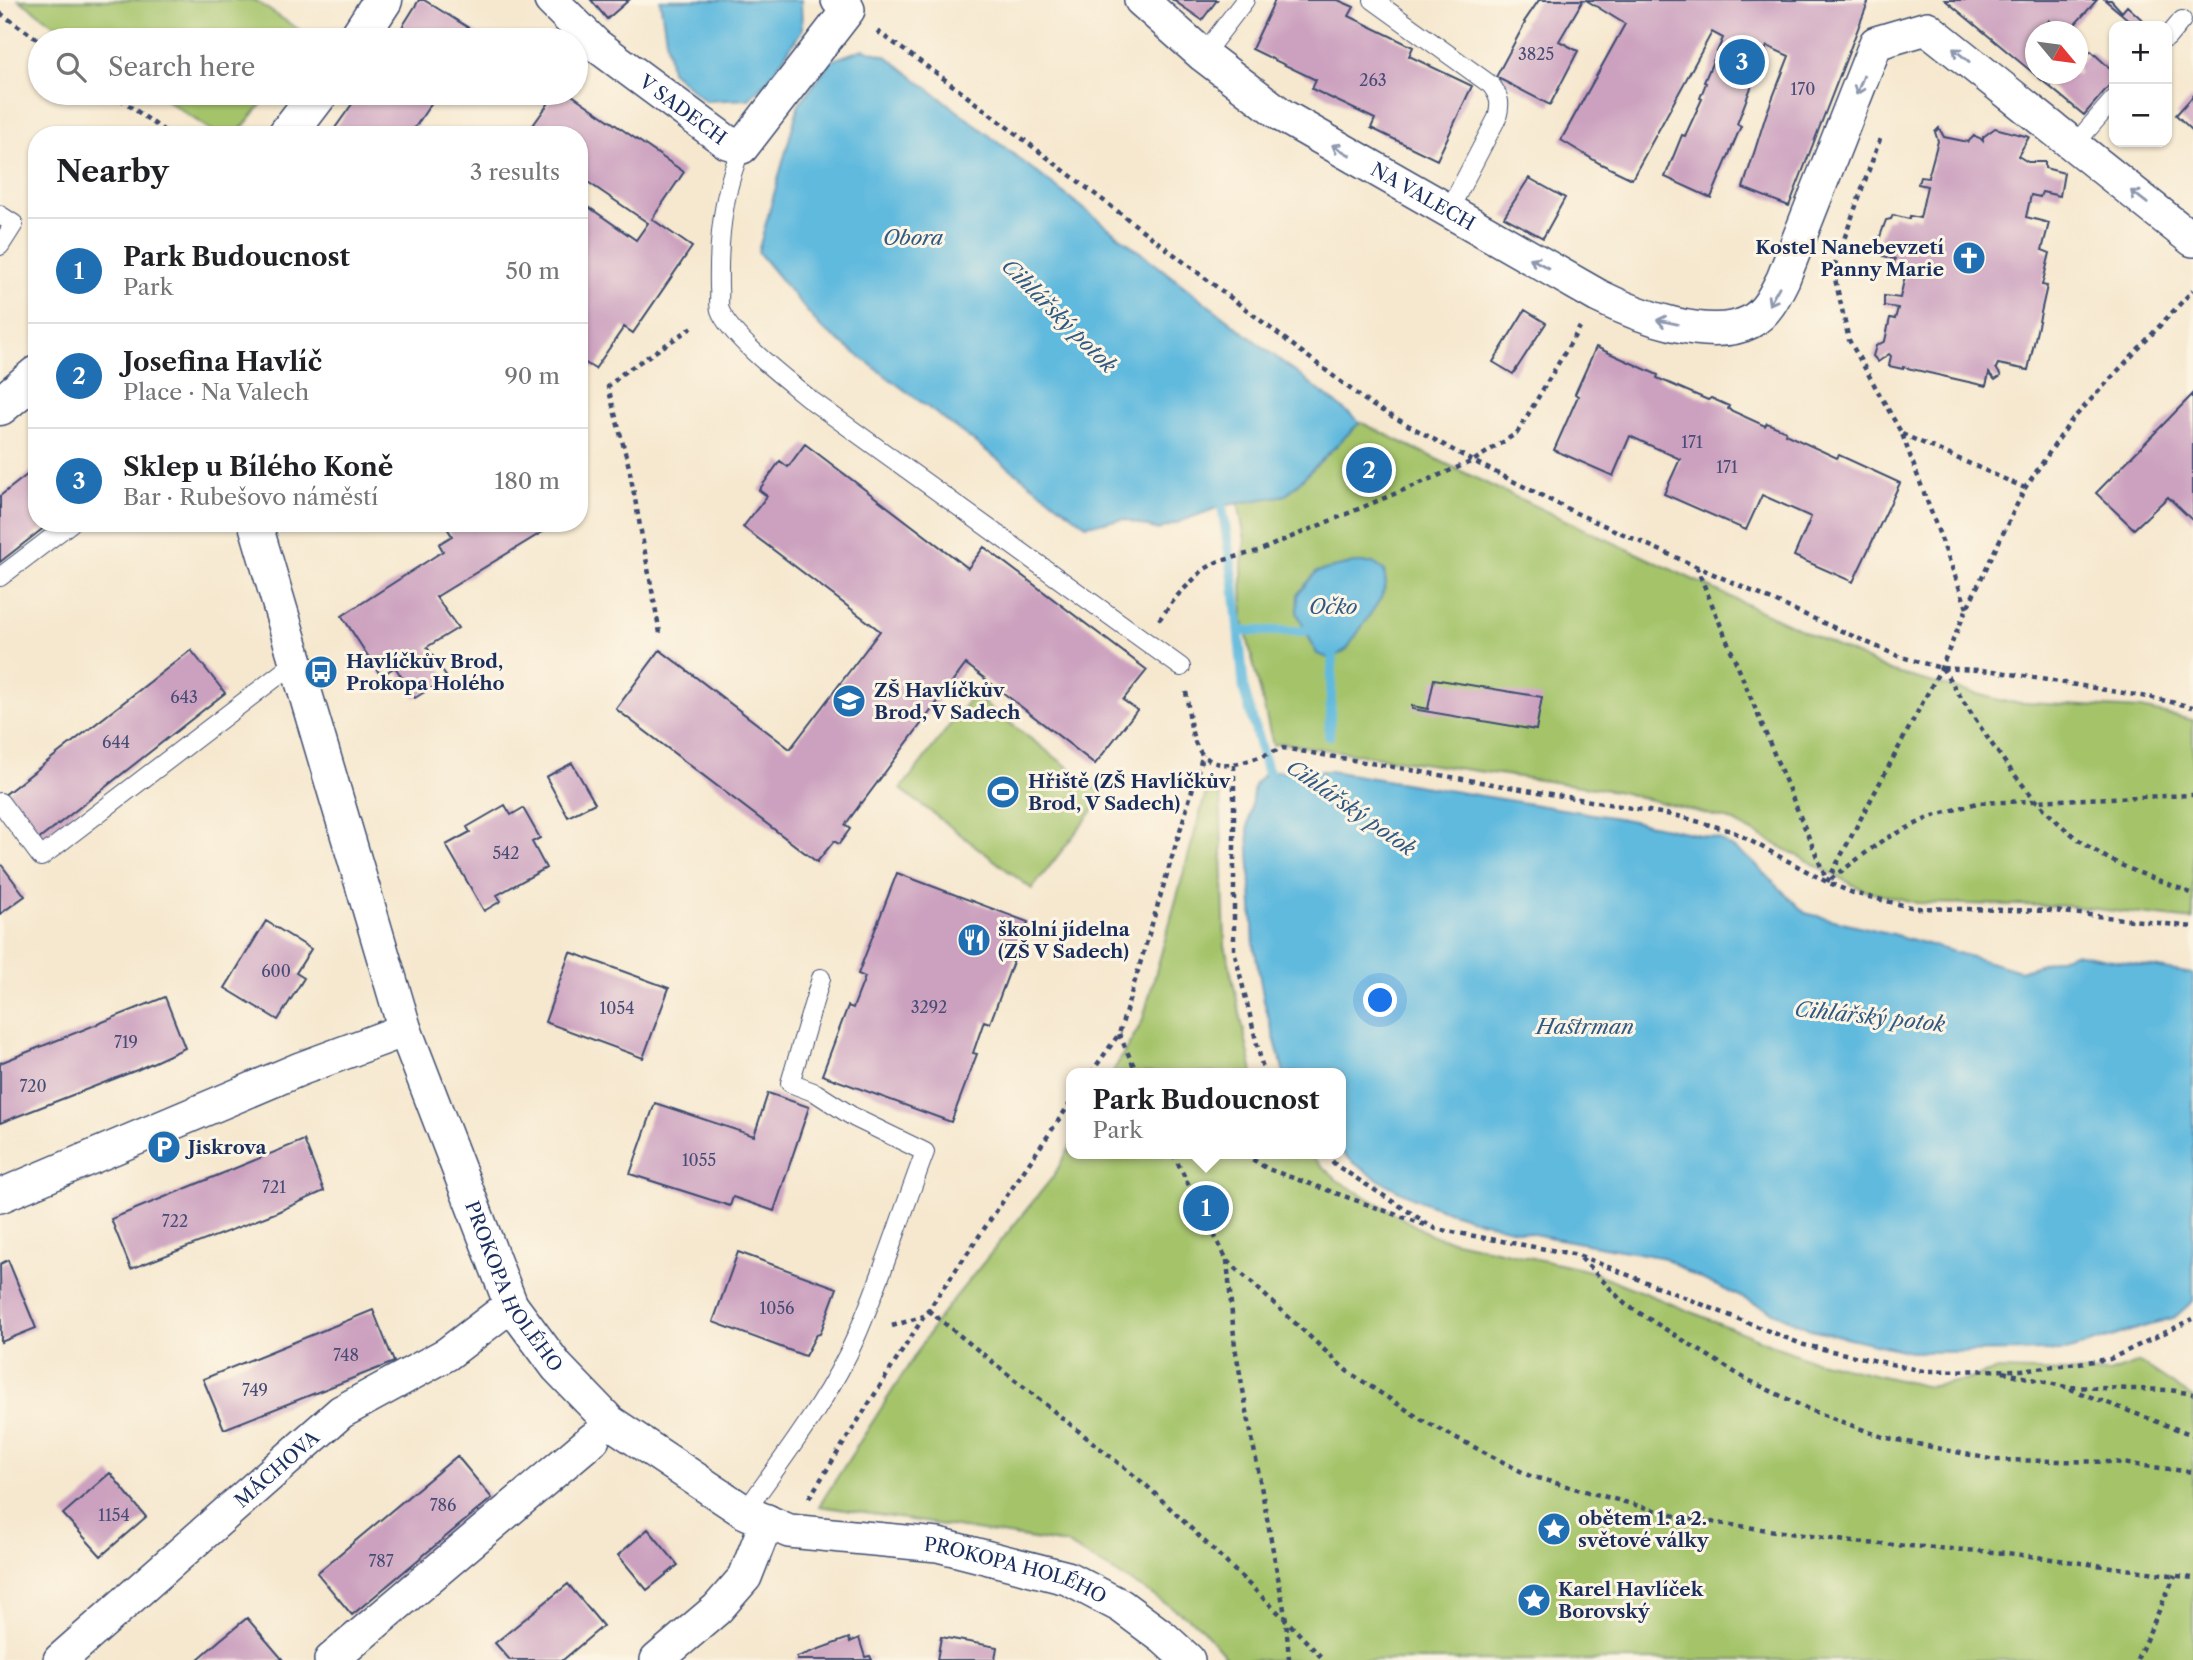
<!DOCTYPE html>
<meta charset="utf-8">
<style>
:root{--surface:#fff;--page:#f6f6f6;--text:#202124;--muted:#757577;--line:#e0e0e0;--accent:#1f6fb2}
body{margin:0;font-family:"Libre Caslon Text",serif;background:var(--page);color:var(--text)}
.controls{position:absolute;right:21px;top:21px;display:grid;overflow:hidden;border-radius:14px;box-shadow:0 2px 5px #0004}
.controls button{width:63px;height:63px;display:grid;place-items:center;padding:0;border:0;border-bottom:2px solid var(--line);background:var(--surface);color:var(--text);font:35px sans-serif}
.compass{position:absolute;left:2025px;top:21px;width:63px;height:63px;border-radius:50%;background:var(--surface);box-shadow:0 2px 5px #0004;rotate:119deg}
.you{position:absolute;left:1381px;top:1001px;width:24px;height:24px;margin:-18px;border:5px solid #fff;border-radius:50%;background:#1a73e8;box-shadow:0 0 0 10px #1a73e833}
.badge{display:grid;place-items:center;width:46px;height:46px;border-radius:50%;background:var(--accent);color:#fff;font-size:23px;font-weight:700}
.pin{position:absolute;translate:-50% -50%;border:4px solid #fff;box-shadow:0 2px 7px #0006}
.popup{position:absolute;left:1066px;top:1068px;width:280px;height:91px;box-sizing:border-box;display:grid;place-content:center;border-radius:14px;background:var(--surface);filter:drop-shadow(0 2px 5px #0005);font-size:23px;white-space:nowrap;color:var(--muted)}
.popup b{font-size:26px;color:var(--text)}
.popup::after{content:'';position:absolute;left:50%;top:100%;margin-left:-14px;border:14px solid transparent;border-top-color:var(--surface)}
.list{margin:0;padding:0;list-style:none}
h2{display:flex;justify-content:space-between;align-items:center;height:91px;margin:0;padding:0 28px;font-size:30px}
h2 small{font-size:23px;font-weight:400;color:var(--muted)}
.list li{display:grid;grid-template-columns:46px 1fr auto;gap:21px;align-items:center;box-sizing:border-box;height:105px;padding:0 28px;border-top:2px solid var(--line)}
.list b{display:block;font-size:26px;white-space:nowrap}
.list p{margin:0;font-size:23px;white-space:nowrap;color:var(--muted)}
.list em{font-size:23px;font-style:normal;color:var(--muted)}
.icon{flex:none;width:38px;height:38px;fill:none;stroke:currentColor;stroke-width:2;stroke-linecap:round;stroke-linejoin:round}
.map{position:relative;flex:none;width:2193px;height:1660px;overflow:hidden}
.search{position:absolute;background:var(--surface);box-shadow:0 2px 5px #0004;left:28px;top:28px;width:560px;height:77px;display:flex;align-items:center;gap:18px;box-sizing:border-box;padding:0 24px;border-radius:38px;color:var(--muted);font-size:26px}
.panel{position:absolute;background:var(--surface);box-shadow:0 2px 5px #0004;left:28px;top:126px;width:560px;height:406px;border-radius:28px}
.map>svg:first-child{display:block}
.green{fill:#a5c46b;stroke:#607a64;stroke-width:2}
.water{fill:#60bade;stroke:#3e749e;stroke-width:2}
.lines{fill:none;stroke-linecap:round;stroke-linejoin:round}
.stream{stroke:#60bade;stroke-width:10}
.building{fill:#cca1bf}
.lane-casing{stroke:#3c4b6f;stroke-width:20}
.street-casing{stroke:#3c4b6f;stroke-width:36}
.secondary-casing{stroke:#3c4b6f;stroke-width:41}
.path{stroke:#3c4b6f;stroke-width:4.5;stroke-dasharray:5 5;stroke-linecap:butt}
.lane{stroke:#fff;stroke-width:18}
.street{stroke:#fff;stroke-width:33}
.secondary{stroke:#fff;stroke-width:38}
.oneway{stroke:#8d97ae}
.labels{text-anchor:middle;stroke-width:6;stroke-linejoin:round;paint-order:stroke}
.number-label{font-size:16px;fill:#474c76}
.street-label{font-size:19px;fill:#1b2f5e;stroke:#fcf5e5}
.poi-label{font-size:19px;font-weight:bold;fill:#1b2f5e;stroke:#fcf5e5;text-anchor:start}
.water-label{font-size:21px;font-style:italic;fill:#305984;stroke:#fcf5e5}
</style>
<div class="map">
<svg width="2193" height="1660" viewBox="0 0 2193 1660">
<rect width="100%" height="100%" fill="#fcf5e5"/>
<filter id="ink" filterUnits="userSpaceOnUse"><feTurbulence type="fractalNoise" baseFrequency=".0143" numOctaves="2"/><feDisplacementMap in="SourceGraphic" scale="14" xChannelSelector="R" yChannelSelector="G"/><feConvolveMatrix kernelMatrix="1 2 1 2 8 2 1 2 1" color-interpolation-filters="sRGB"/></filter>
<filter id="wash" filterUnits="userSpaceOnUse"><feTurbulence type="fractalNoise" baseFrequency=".00686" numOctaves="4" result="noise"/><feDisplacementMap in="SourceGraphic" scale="28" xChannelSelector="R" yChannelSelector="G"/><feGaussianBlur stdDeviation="1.57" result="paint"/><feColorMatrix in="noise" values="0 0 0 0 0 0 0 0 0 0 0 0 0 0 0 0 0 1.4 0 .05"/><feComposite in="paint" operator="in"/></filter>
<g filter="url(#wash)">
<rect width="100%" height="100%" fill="#f6e8cf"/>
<path class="green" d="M19,0H254L313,39L78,40Z
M156,93H271L236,135H218Z
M1360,422L1496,488L1892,672L2007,702L2141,709L2193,720V920L2070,906L1918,903L1863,890L1730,820L1616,791L1281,743L1273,745L1243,620L1242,564L1245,539L1238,502L1286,495Z
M973,695L1105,795L1032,889L901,789Z
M1207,789L1220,790L1225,945L1253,1073H1112L1142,1022Z
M1071,1145V1154H1309L1337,1180L1433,1236L1590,1271L1805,1358L1928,1387L1967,1380L1996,1370L2109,1373L2139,1362L2193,1398V1660H1229L1199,1625L1143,1589L1066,1544L819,1506L940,1316L1053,1177Z"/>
<path class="water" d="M660,0H801L802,30L768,80L749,99L705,101L671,71Z
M863,49L886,56L1360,422L1286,495L1222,506L1158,530L1124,519L1086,525L820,327L758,252L799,104L833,60Z
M1355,563H1373L1384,570L1386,584L1381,598L1347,649L1331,659L1317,654L1297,613L1298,594L1316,572Z
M1267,771H1330L1623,819L1719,839L1751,860L1805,913L1892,934L2020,971L2074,953L2193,974V1301L2175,1317L2066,1351L1910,1352L1810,1329L1691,1274L1665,1258C1561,1238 1422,1225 1341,1152V1073H1284L1264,1001L1254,945L1248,829L1254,785Z"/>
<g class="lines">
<path class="stream" d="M1212,496L1222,506L1234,583L1244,690L1267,771L1276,778
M1239,631H1305L1317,626
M1329,736L1333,648"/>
</g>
<g id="blocks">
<path class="building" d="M419,0H424L477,33L473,40H394Z
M591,0H629L607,19Z
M1173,0H1217L1202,20Z
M1275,0H1338L1354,7L1349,16L1413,47L1409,56L1472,86L1437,160L1371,128L1375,119L1312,89L1316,80L1252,49Z
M1539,0H1583L1559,41L1578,51L1550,105L1496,77L1525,23L1524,22Z
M1586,0H1869L1789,206L1743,188L1766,115L1789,56L1767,46L1737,124L1741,126L1711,198L1665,177L1682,135L1685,136L1702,99L1700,98L1706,83L1704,82L1723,38L1712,32L1632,179L1599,163L1561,140L1625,24Z
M1945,0H2097L2068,32H2063L2049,20L2043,32H2035V74H2078V61L2080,63L2091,51L2114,72V80L2084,115Z
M2105,0H2111L2122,12L2127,6L2149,26H2136Z
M360,93H438L410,135H330Z
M556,93H569L684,172L652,219L692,247L633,333L624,327L595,369L579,359V203L580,201L636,240L648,223L579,176V135H526Z
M2193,96V131L2176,115Z
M1939,128L1944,137L1968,142L1974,136L1980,138L1983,141V137L1995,128L2029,137L2018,156L2028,162H2045V168L2064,173L2060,196L2042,192L2040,197L2031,195L2026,217L2049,223L2042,250L2050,253L2042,285L2047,286L2028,370L1998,364L1996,368L2001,376L1995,380L1989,373L1986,386L1903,367V369L1889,366L1891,356L1889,354L1878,362L1873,356L1876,346L1885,341L1890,318L1895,319L1898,308L1884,306V296L1900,298L1907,267L1894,265L1895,259L1883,256V253L1878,250L1877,245L1886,220L1891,219L1893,215L1909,219L1910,216L1920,218L1927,186L1918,184L1920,177L1928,178L1938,141L1935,132Z
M1529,178L1565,198L1543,238L1504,217Z
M1525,310L1546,323L1513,374L1493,362Z
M1596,347L1658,375L1657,378L1708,400L1711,398L1729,406L1728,409L1765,426L1767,423L1786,431L1785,434L1837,458L1839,455L1900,483L1853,582L1794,556L1811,517L1762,495L1746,530L1664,494L1680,459L1630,436L1613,476L1554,450L1578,396L1575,394Z
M2193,394V521L2168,497L2134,529L2096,493Z
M805,444L968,568L984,547L1147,670L1123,700L1137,710L1095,764L966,664L862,803L860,802L861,803L845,825L850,829L839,844L834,841L817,862L616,709L660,650L790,749L880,631L743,527L767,496L759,490L780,461L788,467Z
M37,467V523H50L0,562V496Z
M444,523H557L436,597L458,628L427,647L447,678L415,698L395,667L381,676L342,616L443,551L439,544L452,536Z
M191,650L225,693L38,840L3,796Z
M1434,679L1542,697L1536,730L1412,709V706L1428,709Z
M572,763L595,803L568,817L546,777Z
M505,805L511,815L523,808L540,838L532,842L546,868L497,895L501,901L484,911L446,845L470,832L467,827Z
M0,863L25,896L0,914Z
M897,873L1028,922L990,1023L984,1021L973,1053L977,1054L951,1122L822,1075L848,1006L853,1008L865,977L858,974Z
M266,921L311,949L296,973L304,978L278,1020L225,988Z
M570,952L669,988L643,1058L545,1022Z
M165,997L185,1048L137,1070L0,1123V1063Z
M768,1093L809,1107L774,1211L733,1197L730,1206L630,1174L655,1103L754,1136Z
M304,1140L324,1191L275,1213L131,1269L111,1219Z
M738,1252L837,1288L820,1334L816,1335L805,1356L713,1322Z
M8,1260L36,1328L1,1342L0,1264Z
M373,1310L394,1362L224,1429L203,1379Z
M457,1456L492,1498L352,1615L317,1573Z
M110,1473L146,1517L101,1556L63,1514Z
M648,1529L678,1565L647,1590L618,1555Z
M568,1584L603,1626L563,1660H510L495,1643Z
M247,1618L283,1660H197L220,1640Z
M941,1637L997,1647L995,1660H937Z
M849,1638L850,1642L859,1638L865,1657L870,1656L872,1660H797V1657Z"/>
</g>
</g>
<g filter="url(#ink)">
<use href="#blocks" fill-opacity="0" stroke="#3c4b6f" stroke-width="2"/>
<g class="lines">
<defs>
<path id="lane" d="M1373,0L1491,85C1500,97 1501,104 1497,118L1448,212
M2167,38L2182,20
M1203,55L1245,0
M2074,145L2114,99
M742,147C723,190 718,242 719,288C720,295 718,304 720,310C730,337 788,381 811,400L1181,667
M0,215L14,224L0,246
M0,577L71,523
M0,802L41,857L296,662
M745,1512C784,1456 829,1399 856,1337C882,1277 902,1213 925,1152L855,1118L816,1093L790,1083L821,978"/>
<g id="street">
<path id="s1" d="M551,0L596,45L727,142L742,147L848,10L838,0"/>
<path id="s2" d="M1141,0L1203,55L1283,116L1598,296C1636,315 1710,343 1750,322C1767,313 1775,295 1783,279L1876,43L1927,28L2193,240"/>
<path id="s3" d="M255,523L405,1030L511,1305L557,1367L610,1422L745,1512L789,1531L938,1545L1067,1578L1121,1606L1164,1638L1188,1660"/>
<path d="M0,1196L300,1069L405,1030"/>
<path id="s4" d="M60,1660L341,1412L447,1354L511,1305"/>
<path d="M331,1660L593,1439"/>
<path d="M657,1660L717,1609L745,1577L767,1521"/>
</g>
<path id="secondary" d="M357,40L383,0
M287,135L319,93
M0,406L37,375"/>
</defs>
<use href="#lane" class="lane-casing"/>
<use href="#street" class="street-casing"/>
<use href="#secondary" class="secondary-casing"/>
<path class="path" d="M0,13L40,41
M877,31L939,75L1370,404L1473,461L1576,513L1898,656L1941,668L1994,671L2153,698L2193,707
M112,93L170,135
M1880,139L1833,270L1849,340L1902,434L1967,608
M1902,434L2025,488
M1696,566L1827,881
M1159,620L1177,596L1203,570L1217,562L1258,551L1473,461L1517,433L1580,327
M660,633L629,467L608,387L623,373L696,325
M1942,668C1987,737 2034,819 2109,859C2135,873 2166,882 2193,894
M1186,692C1189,708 1189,727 1195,742C1211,782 1255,758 1283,748L1678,816L1732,831L1827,882L1853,893L1915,908L2054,911L2193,927
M1234,765V950L1264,1073
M1831,879L1883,840L1930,817L1977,803L2193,795
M1827,882L1941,668L1967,608L2025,488L2071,421L2193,290
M1119,1034L1137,1073
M1091,1073L1119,1034L1203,754
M1173,1154L1227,1260L1347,1371L1422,1420L1530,1476L1683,1518L1853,1542L2007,1553L2193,1578
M1244,1154L1268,1169L1428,1226
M1325,1154L1337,1166L1436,1229L1578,1255L1804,1345L1923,1371L2022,1370L2110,1359L2193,1319
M1581,1258L1625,1304L1744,1378L1808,1409L1883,1437L1995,1460L2113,1462L2193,1472
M1227,1260L1235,1347L1286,1620L1289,1660
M928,1310L1147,1486L1286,1620L1324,1660
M892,1326L924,1316
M2003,1372L2066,1387L2170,1390L2193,1394
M2070,1389L2193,1435
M809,1498L925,1315L1071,1102
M2137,1660L2175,1575"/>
<use href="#lane" class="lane"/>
<use href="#street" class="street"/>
<use href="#secondary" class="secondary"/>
</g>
<defs><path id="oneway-shaft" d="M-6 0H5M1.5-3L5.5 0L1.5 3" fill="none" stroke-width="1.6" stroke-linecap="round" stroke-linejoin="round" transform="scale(1.75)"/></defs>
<g class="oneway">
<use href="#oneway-shaft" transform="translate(1961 55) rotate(-141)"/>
<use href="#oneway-shaft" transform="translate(1860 85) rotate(111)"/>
<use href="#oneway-shaft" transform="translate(1341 150) rotate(-150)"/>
<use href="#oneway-shaft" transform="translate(2139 197) rotate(-142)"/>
<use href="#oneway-shaft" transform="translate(1539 263) rotate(-151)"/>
<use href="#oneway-shaft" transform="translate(1774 296) rotate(119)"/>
<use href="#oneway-shaft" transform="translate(1667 322) rotate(-168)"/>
</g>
</g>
<defs>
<symbol id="church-disc" viewBox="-11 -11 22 22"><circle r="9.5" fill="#1f6fb2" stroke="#fcf5e5"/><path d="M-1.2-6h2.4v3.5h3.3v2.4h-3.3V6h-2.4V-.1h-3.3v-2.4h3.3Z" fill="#fff"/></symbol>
<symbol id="bus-disc" viewBox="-11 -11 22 22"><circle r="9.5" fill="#1f6fb2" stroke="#fcf5e5"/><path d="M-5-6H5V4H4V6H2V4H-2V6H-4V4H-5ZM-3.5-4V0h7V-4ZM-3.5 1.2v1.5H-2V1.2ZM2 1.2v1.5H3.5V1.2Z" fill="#fff"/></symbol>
<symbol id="school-disc" viewBox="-11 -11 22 22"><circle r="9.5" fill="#1f6fb2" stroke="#fcf5e5"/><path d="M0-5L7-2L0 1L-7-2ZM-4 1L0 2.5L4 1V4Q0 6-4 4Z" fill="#fff"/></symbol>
<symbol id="stadium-disc" viewBox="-11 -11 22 22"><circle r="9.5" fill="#1f6fb2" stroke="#fcf5e5"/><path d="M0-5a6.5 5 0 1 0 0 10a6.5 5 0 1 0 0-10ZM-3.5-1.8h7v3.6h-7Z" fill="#fff"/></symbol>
<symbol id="restaurant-disc" viewBox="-11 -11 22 22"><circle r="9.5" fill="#1f6fb2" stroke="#fcf5e5"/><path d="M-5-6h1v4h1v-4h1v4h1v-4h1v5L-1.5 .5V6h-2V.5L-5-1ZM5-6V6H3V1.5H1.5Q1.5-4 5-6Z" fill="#fff"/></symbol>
<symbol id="parking-disc" viewBox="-11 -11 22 22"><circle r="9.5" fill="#1f6fb2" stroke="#fcf5e5"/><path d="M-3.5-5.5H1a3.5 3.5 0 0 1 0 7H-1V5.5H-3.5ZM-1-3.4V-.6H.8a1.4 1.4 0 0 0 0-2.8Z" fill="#fff"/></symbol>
<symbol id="sight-disc" viewBox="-11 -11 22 22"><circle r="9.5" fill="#1f6fb2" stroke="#fcf5e5"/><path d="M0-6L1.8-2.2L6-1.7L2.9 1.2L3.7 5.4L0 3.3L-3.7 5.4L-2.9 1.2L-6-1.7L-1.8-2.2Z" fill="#fff"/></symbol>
</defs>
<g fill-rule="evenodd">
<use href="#church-disc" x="1950" y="239" width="38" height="38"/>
<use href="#bus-disc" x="302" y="653" width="38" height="38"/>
<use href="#school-disc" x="830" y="682" width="38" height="38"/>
<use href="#stadium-disc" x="984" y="773" width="38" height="38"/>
<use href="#restaurant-disc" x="955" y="921" width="38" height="38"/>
<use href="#parking-disc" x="145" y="1128" width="38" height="38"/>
<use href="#sight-disc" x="1535" y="1510" width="38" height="38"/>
<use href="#sight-disc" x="1515" y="1581" width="38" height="38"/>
</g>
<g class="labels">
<g class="number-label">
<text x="1536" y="60">3825</text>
<text x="1373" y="86">263</text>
<text x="1803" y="95">170</text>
<text x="1692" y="448">171</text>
<text x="1727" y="473">171</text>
<text x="184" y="703">643</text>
<text x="116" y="748">644</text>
<text x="506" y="859">542</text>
<text x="276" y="977">600</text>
<text x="929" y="1013">3292</text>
<text x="617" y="1014">1054</text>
<text x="126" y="1048">719</text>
<text x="33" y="1092">720</text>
<text x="699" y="1166">1055</text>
<text x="274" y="1193">721</text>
<text x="175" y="1227">722</text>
<text x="777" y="1314">1056</text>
<text x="346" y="1361">748</text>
<text x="255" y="1396">749</text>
<text x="443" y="1511">786</text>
<text x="114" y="1521">1154</text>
<text x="381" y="1567">787</text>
</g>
<g class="street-label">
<text dy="7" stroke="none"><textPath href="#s1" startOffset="172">V SADECH</textPath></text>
<text dy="7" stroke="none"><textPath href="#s2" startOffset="345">NA VALECH</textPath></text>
<text dy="7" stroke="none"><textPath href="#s3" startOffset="808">PROKOPA HOLÉHO</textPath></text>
<text dy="7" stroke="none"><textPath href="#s4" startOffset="289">MÁCHOVA</textPath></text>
<text dy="7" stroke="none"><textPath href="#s3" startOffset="1418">PROKOPA HOLÉHO</textPath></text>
</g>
<g class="poi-label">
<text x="1944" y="254" text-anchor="end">Kostel Nanebevzetí<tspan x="1944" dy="22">Panny Marie</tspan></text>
<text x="346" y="668">Havlíčkův Brod,<tspan x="346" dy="22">Prokopa Holého</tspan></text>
<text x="874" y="697">ZŠ Havlíčkův<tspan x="874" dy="22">Brod, V Sadech</tspan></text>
<text x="1028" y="788">Hřiště (ZŠ Havlíčkův<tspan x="1028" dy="22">Brod, V Sadech)</tspan></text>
<text x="998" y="936">školní jídelna<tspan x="998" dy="22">(ZŠ V Sadech)</tspan></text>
<text x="188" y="1154">Jiskrova</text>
<text x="1578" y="1525">obětem 1. a 2.<tspan x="1578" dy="22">světové války</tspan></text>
<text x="1558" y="1596">Karel Havlíček<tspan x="1558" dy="22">Borovský</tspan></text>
</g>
<g class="water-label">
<text x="913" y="245">Obora</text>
<text transform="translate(1059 316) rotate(45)" y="7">Cihlářský potok</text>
<text x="1333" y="614">Očko</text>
<text transform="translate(1351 808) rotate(35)" y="7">Cihlářský potok</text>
<text transform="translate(1870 1017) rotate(6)" y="7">Cihlářský potok</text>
<text x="1585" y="1034">Hastrman</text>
</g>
</g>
</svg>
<div class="controls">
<button>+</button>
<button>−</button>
</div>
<svg class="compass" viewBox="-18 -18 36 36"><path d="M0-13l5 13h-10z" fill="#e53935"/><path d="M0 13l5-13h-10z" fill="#757577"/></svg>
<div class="you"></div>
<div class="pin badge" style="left:1206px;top:1208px">1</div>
<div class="popup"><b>Park Budoucnost</b>Park</div>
<div class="pin badge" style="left:1369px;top:470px">2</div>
<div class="pin badge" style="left:1742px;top:62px">3</div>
<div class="search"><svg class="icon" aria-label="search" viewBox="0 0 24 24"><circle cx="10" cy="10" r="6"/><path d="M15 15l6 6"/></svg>Search here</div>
<section class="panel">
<h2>Nearby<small>3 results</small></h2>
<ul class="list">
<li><span class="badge">1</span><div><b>Park Budoucnost</b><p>Park</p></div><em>50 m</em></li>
<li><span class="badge">2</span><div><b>Josefina Havlíč</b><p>Place · Na Valech</p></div><em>90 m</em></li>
<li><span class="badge">3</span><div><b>Sklep u Bílého Koně</b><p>Bar · Rubešovo náměstí</p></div><em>180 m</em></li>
</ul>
</section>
</div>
